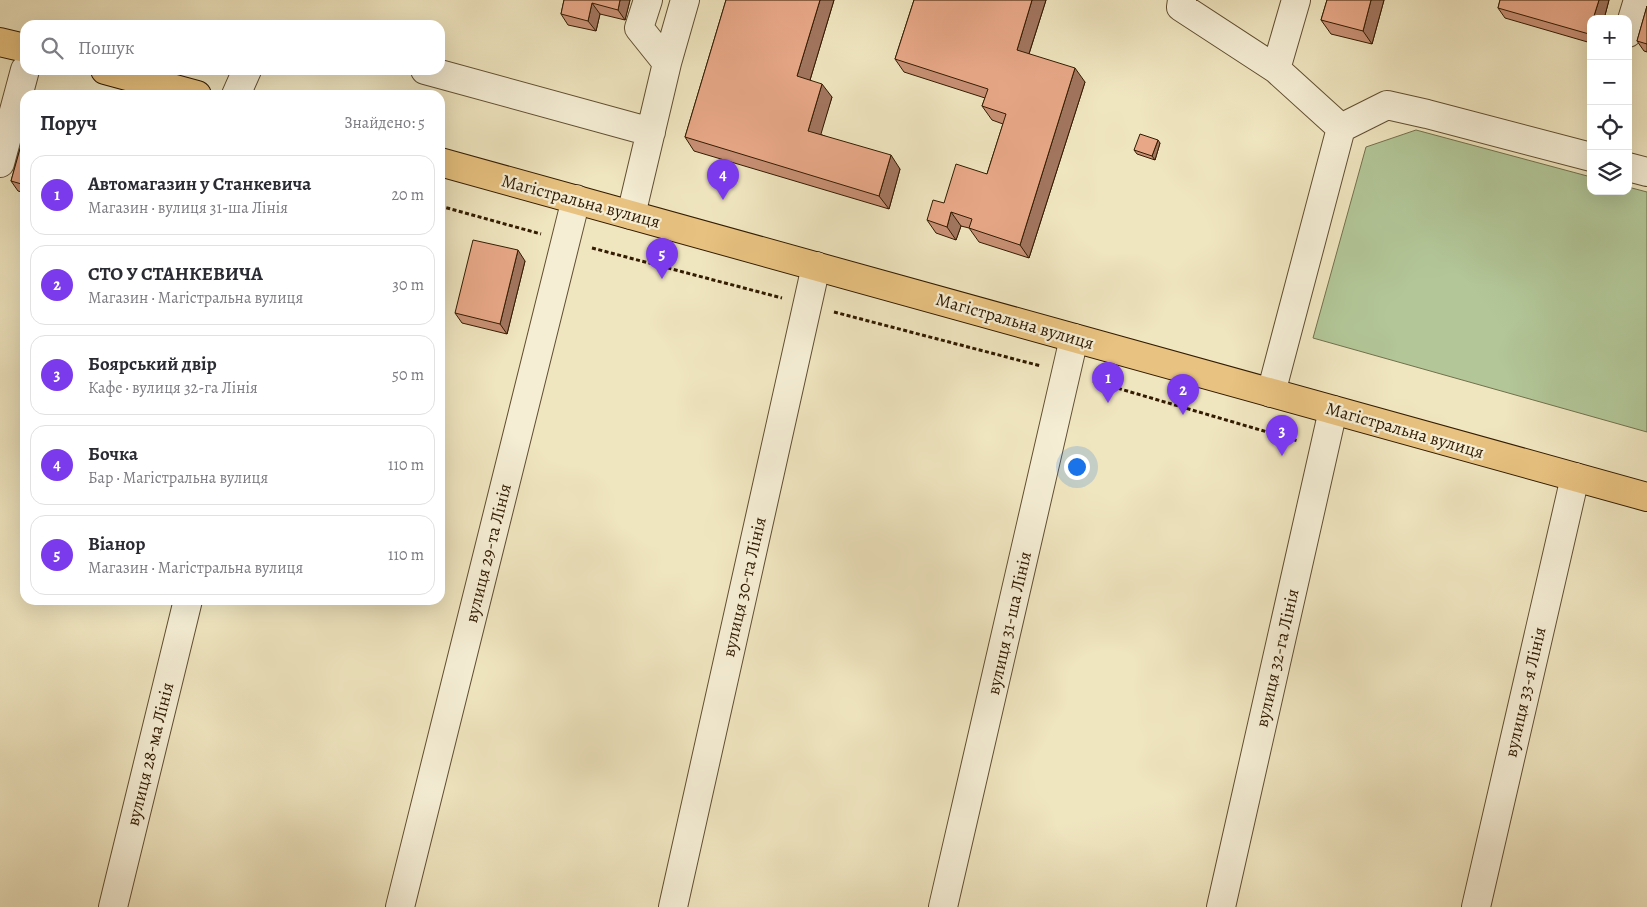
<!DOCTYPE html>
<html lang="uk">
<meta charset="utf-8">
<style>
:root{--surface:#fff;--page:#f2f2f3;--text:#2b2b33;--muted:#7c7c81;--line:#e1e1e2;--accent:#7c3aed}
body{margin:0;font-family:Alegreya,serif;background:var(--page);color:var(--text)}
.controls{position:absolute;right:15px;top:15px;display:grid;overflow:hidden;border-radius:10px;box-shadow:0 5px 20px #0002}
.controls button{width:45px;height:45px;display:grid;place-items:center;padding:0;border:0;border-bottom:1px solid var(--line);background:var(--surface);color:var(--text);font:25px sans-serif}
.you{position:absolute;left:1076px;top:466px;width:18px;height:18px;margin:-12px;border:4px solid #fff;border-radius:50%;background:#1a73e8;box-shadow:0 0 0 8px #1a73e833}
.badge{display:grid;place-items:center;width:32px;height:32px;border-radius:50%;background:var(--accent);color:#fff;font-size:16px;font-weight:700}
.pin{position:absolute;translate:-50% -41px;filter:drop-shadow(0 1px 2px #0008)}
.pin::after{content:'';position:absolute;top:26px;width:18px;height:15px;background:inherit;clip-path:polygon(0 0,100% 0,50% 100%)}
.list{margin:0;padding:0;list-style:none}
h2{display:flex;justify-content:space-between;align-items:center;height:65px;margin:0;padding:0 20px;font-size:21px}
h2 small{font-size:16px;font-weight:400;color:var(--muted)}
.list li{display:grid;grid-template-columns:32px 1fr auto;gap:15px;align-items:center;box-sizing:border-box;height:80px;margin:0 10px 10px;padding:0 10px;border:1px solid var(--line);border-radius:15px}
.list b{display:block;font-size:19px;white-space:nowrap}
.list p{margin:0;font-size:16px;white-space:nowrap;color:var(--muted)}
.list em{font-size:16px;font-style:normal;color:var(--muted)}
.icon{flex:none;width:28px;height:28px;fill:none;stroke:currentColor;stroke-width:2;stroke-linecap:round;stroke-linejoin:round}
.map{position:relative;flex:none;width:1647px;height:907px;overflow:hidden}
.search{position:absolute;background:var(--surface);box-shadow:0 5px 20px #0002;left:20px;top:20px;width:425px;height:55px;display:flex;align-items:center;gap:12px;box-sizing:border-box;padding:0 18px;border-radius:15px;color:var(--muted);font-size:19px}
.panel{position:absolute;background:var(--surface);box-shadow:0 5px 20px #0002;left:20px;top:90px;width:425px;height:515px;border-radius:15px}
.map>svg:first-child{display:block}
.green{fill:#b2c697;stroke:#72704c}
.lines{fill:none;stroke-linecap:round;stroke-linejoin:round}
.minor-casing{stroke:#614e30;stroke-width:30}
.major-casing{stroke:#321b00;stroke-width:30}
.path{stroke:#321b00;stroke-width:3;stroke-dasharray:4 2.5;stroke-linecap:butt}
.minor{stroke:#f5eed5;stroke-width:28}
.major{stroke:#e8c280;stroke-width:28}
.wall{fill:#c89075;stroke:#321b00}
.shaded-wall{fill:#a2765f;stroke:#321b00}
.building{fill:#e8a888;stroke:#321b00}
.labels{text-anchor:middle;stroke-width:4.5;stroke-linejoin:round;paint-order:stroke}
.street-label{font-size:18px;fill:#321b00;stroke:#f5eed5}
</style>
<div class="map">
<svg width="1647" height="907" viewBox="0 0 1647 907">
<rect width="100%" height="100%" fill="#efe5bf"/>
<filter id="stains"><feTurbulence type="fractalNoise" baseFrequency=".004" numOctaves="4"/><feColorMatrix values="0 0 0 0 .2 0 0 0 0 .09 0 0 0 0 .02 0 0 0 .5 -.17"/></filter>
<radialGradient id="worn" r=".72"><stop offset=".6" stop-color="#630" stop-opacity="0"/><stop offset="1" stop-color="#630" stop-opacity=".3"/></radialGradient>
<path class="green" d="M1416,130L1591,177V191H1628V187L1647,192V432L1313,338L1366,147Z"/>
<g class="lines">
<defs>
<path id="minor" d="M648,0L639,28L667,63
M1182,0L1181,7L1276,69L1341,128
M1628,33L1638,0
M1276,69L1296,0
M425,70L651,132
M236,95L247,70
M0,163L25,70
M1628,167L1647,172
M631,215L667,63L685,0
M1271,393L1341,128L1387,105L1427,114L1591,157
M113,907L188,600
M400,907L576,199
M673,907L816,266
M943,907L1074,338
M1221,907L1333,410
M1476,907L1575,477"/>
<path id="major" d="M0,42L25,48
M105,70L197,95
M440,162L1647,497"/>
</defs>
<use href="#minor" class="minor-casing"/>
<use href="#major" class="major-casing"/>
<path class="path" d="M440,206L541,234
M592,248L782,298
M834,312L1041,366
M1093,381L1298,441"/>
<use href="#minor" class="minor"/>
<use href="#major" class="major"/>
</g>
<path class="wall" d="M564,0H630L625,20L600,14L596,31L568,25L561,14Z
M726,0H834L810,80L832,97L820,134L900,169L889,209L694,151L685,137Z
M914,0H1046L1029,54L1085,82L1029,258L979,242L969,228L961,226L956,240L936,233L927,220L944,203L987,174L1003,124L992,120L982,106L985,98L904,72L895,59Z
M1327,0H1384L1372,44L1331,34L1321,20Z
M1500,0H1609L1604,19H1591V43L1505,18L1498,8Z
M1647,6V52L1644,51L1637,41Z
M25,131V193L18,191L11,181Z
M1160,143L1155,160L1137,154L1134,150Z
M525,261L507,334L462,323L455,313Z"/>
<path class="shaded-wall" d="M620,0H630L625,20L618,10Z
M820,0H834L807,90L797,76Z
M1032,0H1046L1026,63L1017,50Z
M1371,0H1384L1372,44L1363,31Z
M1599,0H1609L1604,19H1593Z
M592,3L600,14L596,31L588,21Z
M1075,68L1085,82L1029,258L1020,245Z
M822,84L832,97L818,144L808,131Z
M1158,140L1160,143L1155,160L1152,156Z
M891,155L900,169L889,209L879,196Z
M951,212L961,226L956,240L947,227Z
M518,250L525,261L507,334L500,324Z"/>
<path class="building" d="M564,0H620L618,10L592,3L588,21L561,14Z
M726,0H820L797,76L822,84L808,131L891,155L879,196L685,137Z
M914,0H1032L1017,50L1075,68L1020,245L969,228L972,219L951,212L947,227L927,220L933,200L944,203L956,164L987,174L1006,114L982,106L988,89L895,59Z
M1327,0H1371L1363,31L1321,20Z
M1500,0H1599L1593,19H1591V27L1589,34L1498,8Z
M1647,6V44L1637,41Z
M25,131V185L11,181Z
M1140,134L1158,140L1152,156L1134,150Z
M473,240L518,250L500,324L455,313Z"/>
<g class="labels">
<g class="street-label">
<text transform="translate(581 201) rotate(15)" y="6">Магістральна вулиця</text>
<text transform="translate(1015 321) rotate(16)" y="6">Магістральна вулиця</text>
<text transform="translate(1405 430) rotate(16)" y="6">Магістральна вулиця</text>
<text transform="translate(488 553) rotate(-76)" y="6">вулиця 29-та Лінія</text>
<text transform="translate(744 587) rotate(-77)" y="6">вулиця 30-та Лінія</text>
<text transform="translate(1009 623) rotate(-77)" y="6">вулиця 31-ша Лінія</text>
<text transform="translate(1277 658) rotate(-77)" y="6">вулиця 32-га Лінія</text>
<text transform="translate(1525 692) rotate(-77)" y="6">вулиця 33-я Лінія</text>
<text transform="translate(150 754) rotate(-76)" y="6">вулиця 28-ма Лінія</text>
</g>
</g>
<rect width="100%" height="100%" filter="url(#stains)"/>
<rect width="100%" height="100%" fill="url(#worn)"/>
</svg>
<div class="controls">
<button>+</button>
<button>−</button>
<button><svg class="icon" aria-label="locate" viewBox="0 0 24 24"><circle cx="12" cy="12" r="6"/><path d="M12 2v4M12 18v4M2 12h4M18 12h4"/></svg></button>
<button><svg class="icon" aria-label="layers" viewBox="0 0 24 24"><path d="M12 4l9 5-9 5-9-5zM3 14l9 5 9-5"/></svg></button>
</div>
<div class="you"></div>
<div class="pin badge" style="left:1108px;top:403px">1</div>
<div class="pin badge" style="left:1183px;top:415px">2</div>
<div class="pin badge" style="left:1282px;top:456px">3</div>
<div class="pin badge" style="left:723px;top:200px">4</div>
<div class="pin badge" style="left:662px;top:279px">5</div>
<div class="search"><svg class="icon" aria-label="search" viewBox="0 0 24 24"><circle cx="10" cy="10" r="6"/><path d="M15 15l6 6"/></svg>Пошук</div>
<section class="panel">
<h2>Поруч<small>Знайдено: 5</small></h2>
<ul class="list">
<li><span class="badge">1</span><div><b>Автомагазин у Станкевича</b><p>Магазин · вулиця 31-ша Лінія</p></div><em>20 m</em></li>
<li><span class="badge">2</span><div><b>СТО У СТАНКЕВИЧА</b><p>Магазин · Магістральна вулиця</p></div><em>30 m</em></li>
<li><span class="badge">3</span><div><b>Боярський двір</b><p>Кафе · вулиця 32-га Лінія</p></div><em>50 m</em></li>
<li><span class="badge">4</span><div><b>Бочка</b><p>Бар · Магістральна вулиця</p></div><em>110 m</em></li>
<li><span class="badge">5</span><div><b>Віанор</b><p>Магазин · Магістральна вулиця</p></div><em>110 m</em></li>
</ul>
</section>
</div>
